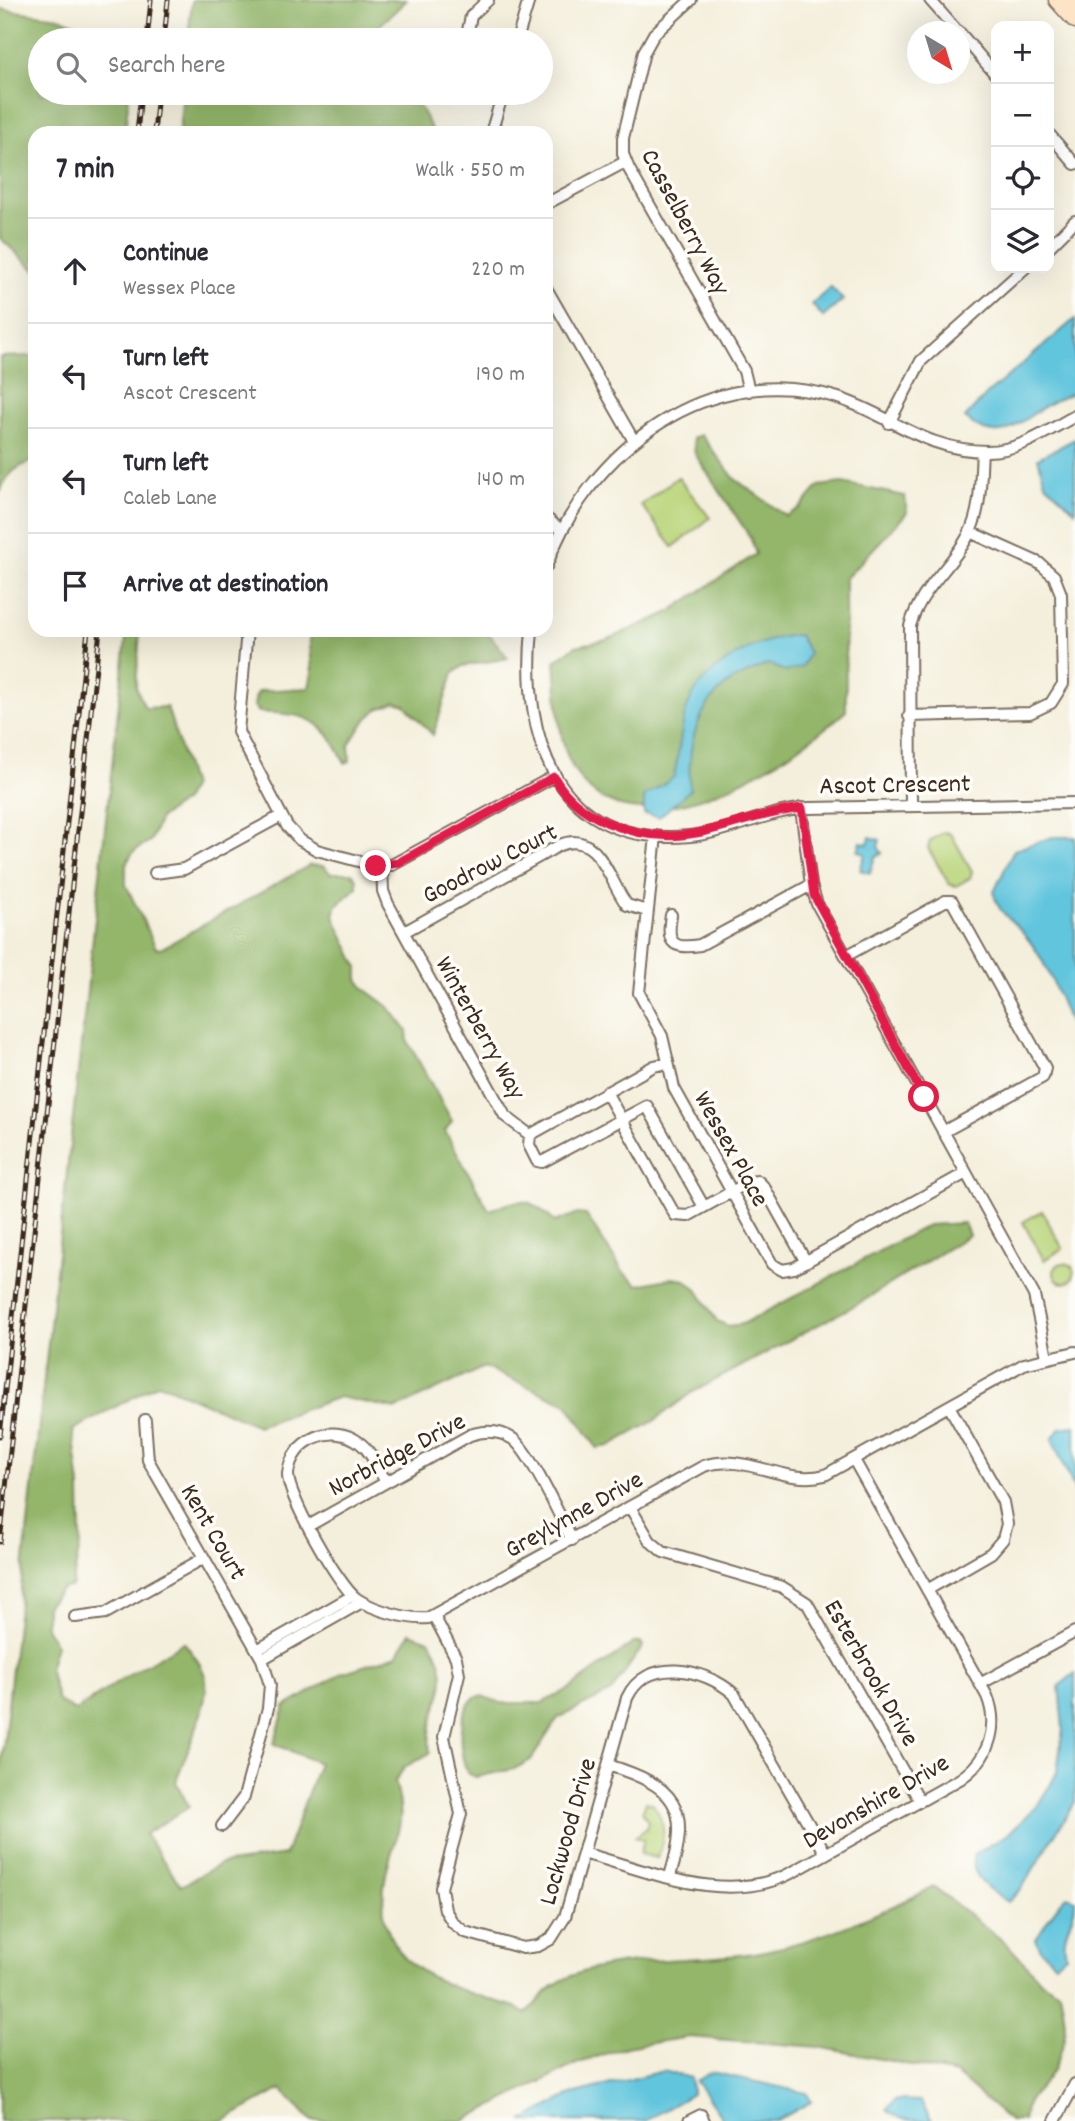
<!DOCTYPE html>
<meta charset="utf-8">
<style>
:root{--surface:#fff;--page:#f2f2f3;--text:#2b2b33;--muted:#7c7c81;--line:#e1e1e2}
body{margin:0;font-family:Dekko,sans-serif;background:var(--page);color:var(--text)}
.controls{position:absolute;right:21px;top:21px;display:grid;overflow:hidden;border-radius:14px;box-shadow:0 7px 28px #0002}
.controls button{width:63px;height:63px;display:grid;place-items:center;padding:0;border:0;border-bottom:2px solid var(--line);background:var(--surface);color:var(--text);font:35px sans-serif}
.compass{position:absolute;left:907px;top:21px;width:63px;height:63px;border-radius:50%;background:var(--surface);box-shadow:0 7px 28px #0002;rotate:142deg}
.stop{position:absolute;width:21px;height:21px;margin:-16px;border:5px solid #e11d48;border-radius:50%;background:#fff}
.stop.end{background:#e11d48;border-color:#fff;box-shadow:0 2px 7px #0008}
.list{margin:0;padding:0;list-style:none}
h2{display:flex;justify-content:space-between;align-items:center;height:91px;margin:0;padding:0 28px;font-size:30px}
h2 small{font-size:23px;font-weight:400;color:var(--muted)}
.list li{display:grid;grid-template-columns:46px 1fr auto;gap:21px;align-items:center;box-sizing:border-box;height:105px;padding:0 28px;border-top:2px solid var(--line)}
.list b{display:block;font-size:26px;white-space:nowrap}
.list p{margin:0;font-size:23px;white-space:nowrap;color:var(--muted)}
.list em{font-size:23px;font-style:normal;color:var(--muted)}
.icon{flex:none;width:38px;height:38px;fill:none;stroke:currentColor;stroke-width:2;stroke-linecap:round;stroke-linejoin:round}
.map{position:relative;flex:none;width:1075px;height:2121px;overflow:hidden}
.search{position:absolute;background:var(--surface);box-shadow:0 7px 28px #0002;left:28px;top:28px;width:525px;height:77px;display:flex;align-items:center;gap:18px;box-sizing:border-box;padding:0 24px;border-radius:38px;color:var(--muted);font-size:26px}
.panel{position:absolute;background:var(--surface);box-shadow:0 7px 28px #0002;left:28px;top:126px;width:525px;height:511px;border-radius:21px}
.map>svg:first-child{display:block}
.green{fill:#bad57b;stroke:#7a804c;stroke-width:2}
.forest{fill:#93b66b;stroke:#677044;stroke-width:2}
.water{fill:#60c5dd;stroke:#4e787e;stroke-width:2}
.lines{fill:none;stroke-linecap:round;stroke-linejoin:round}
.street-casing{stroke:#7c6f60;stroke-width:14}
.secondary-casing{stroke:#7c6f60;stroke-width:19}
.street{stroke:#fff;stroke-width:10}
.secondary{stroke:#fee4c6;stroke-width:16}
.rail-casing{stroke:#3b2a1e;stroke-width:5}
.rail{stroke:#fdfcf7;stroke-width:2.5;stroke-dasharray:8;stroke-linecap:butt}
.route{stroke:#e11d48;stroke-width:9}
.labels{text-anchor:middle;stroke-width:7;stroke-linejoin:round;paint-order:stroke}
.street-label{font-size:26px;fill:#3b2a1e;stroke:#fdfcf7}
</style>
<div class="map">
<svg width="1075" height="2121" viewBox="0 0 1075 2121">
<rect width="100%" height="100%" fill="#fdfcf7"/>
<filter id="ink" filterUnits="userSpaceOnUse"><feTurbulence type="fractalNoise" baseFrequency=".0143" numOctaves="2"/><feDisplacementMap in="SourceGraphic" scale="14" xChannelSelector="R" yChannelSelector="G"/><feConvolveMatrix kernelMatrix="1 2 1 2 8 2 1 2 1" color-interpolation-filters="sRGB"/></filter>
<filter id="wash" filterUnits="userSpaceOnUse"><feTurbulence type="fractalNoise" baseFrequency=".00686" numOctaves="4" result="noise"/><feDisplacementMap in="SourceGraphic" scale="28" xChannelSelector="R" yChannelSelector="G"/><feGaussianBlur stdDeviation="1.57" result="paint"/><feColorMatrix in="noise" values="0 0 0 0 0 0 0 0 0 0 0 0 0 0 0 0 0 1.4 0 .05"/><feComposite in="paint" operator="in"/></filter>
<g filter="url(#wash)">
<rect width="100%" height="100%" fill="#f4efdc"/>
<path class="green" d="M678,477L710,518L673,547L641,505Z
M944,832L951,834L972,871L970,878L956,886L949,884L928,848L930,841Z
M1042,1211L1063,1249L1044,1260L1023,1222Z
M1054 1273a10 10 0 1 1 20 0a10 10 0 1 1-20 0Z
M646,1802L653,1804C666,1822 666,1839 657,1858L640,1854L644,1840L635,1837L646,1829L648,1821L642,1812Z"/>
<path class="forest" d="M192,0H407L377,28L383,40H188Z
M0,9L59,17L114,40H40V93H129L125,133H35V270L0,238Z
M183,93H412L434,133H179Z
M35,356V461C16,466 6,475 0,493V357Z
M701,435L735,479L786,516L800,508L819,486L842,483L905,496L907,513L845,579L846,711C790,761 626,869 572,766C556,736 558,694 555,661L576,646L606,640L666,614L756,554L750,537L695,454L693,438Z
M127,630H140L136,687L145,708L167,707L192,786L184,801L160,818L151,840L133,852L126,864V885L156,948H162L310,865L324,866L330,873H352L357,879V887L336,906L334,917L358,967V979L365,989L388,1006L407,1031L408,1042L452,1121L445,1131L489,1210C525,1198 526,1196 555,1222L576,1214L586,1215L623,1272L638,1285L672,1278L685,1280L696,1288L717,1321L728,1326L743,1324L928,1225L964,1223L969,1235L863,1301L691,1393L654,1421L609,1446L597,1448L567,1404L484,1367L396,1409L339,1397L258,1426L159,1383L73,1430L80,1487L81,1540L72,1586L62,1589L46,1606V1627L56,1645L49,1669L58,1701L76,1711L114,1684L184,1642C192,1654 204,1666 206,1681C209,1706 184,1756 176,1782L189,1807L145,1834L181,1886L220,1864L285,1855L319,1763L274,1744L285,1707L342,1673L397,1655L410,1633L430,1640C462,1692 424,1703 430,1753L405,1767L395,1781C408,1826 395,1832 386,1874C367,1969 445,1986 516,2007L526,2014C537,2003 547,1988 561,1981C613,1953 700,1964 760,1952C822,1940 878,1914 934,1887L1007,1944L1042,1982L1060,1992C1067,2022 1068,2041 1053,2070C1041,2093 1028,2089 1023,2120L1010,2121L956,2074L819,2047L689,2037L626,2047L576,2064L463,2121H312L281,2089L223,2121H0V1777Z
M309,630H486L508,658L463,666L453,674L433,735L405,705L396,702L378,709L366,720L349,744L350,761L345,763C321,716 309,715 259,712L254,706L256,695L260,691L309,688L312,673Z
M641,1642L643,1646L611,1692L558,1718L531,1760L514,1769L476,1777L468,1774C458,1751 456,1715 475,1697L482,1696L501,1703H542L569,1689L633,1643Z"/>
<path class="water" d="M831,287L843,300L823,317L812,304Z
M1075,319V392C1066,396 1057,399 1049,404C1017,421 1002,450 965,418L987,394Z
M1075,439V511L1045,483L1038,458Z
M799,635L809,653L802,667L786,672L769,664C755,670 737,676 725,686C694,711 687,752 690,790L659,817L644,814V797L674,777C679,755 680,732 686,711C698,669 758,637 799,635Z
M870,837L880,840L878,847L882,853L875,857L870,873L860,870L865,854L858,851L861,842L868,844Z
M1053,837H1075V1037C1060,1002 1048,959 1021,931C1009,917 996,911 994,892L1014,850Z
M1075,1426V1490L1052,1439L1060,1428Z
M1075,1673V1802L1021,1889L1008,1902C990,1891 969,1877 974,1855L1008,1834L1036,1807L1051,1784L1057,1772L1063,1729L1059,1686Z
M1068,1896L1075,1900C1075,1924 1060,1930 1066,1955L1055,1963L1041,1950L1036,1939C1041,1930 1061,1899 1068,1896Z
M663,2071L691,2078L692,2094L645,2121H522L572,2094Z
M711,2072L807,2093L811,2102L776,2121H724L696,2081Z
M895,2100L920,2101L932,2121C917,2121 894,2121 887,2109Z"/>
</g>
<g filter="url(#ink)">
<g class="lines">
<defs>
<path id="street" d="M691,0L654,34L644,52L623,138V154L629,169L744,371L749,391
M930,0L958,32
M960,33L996,75
M466,40L471,16L488,0
M517,40L529,0
M491,133L503,93
M1049,134L1075,164
M546,204L625,162
M1049,247L1075,221
M546,288L634,441
M889,423L921,361L1025,268
M546,518L561,530
M546,567C588,450 710,357 838,398C891,415 925,451 987,451C1020,451 1047,431 1075,416
M247,630L238,732L287,826L300,840L317,850L373,865H392L553,777
M532,630C521,741 558,848 690,836C731,832 768,810 810,808L1075,803
M909,716L1030,713L1051,703L1063,684L1061,594L1054,576L1039,563L970,532
M911,806L910,626C920,589 951,568 968,536C982,510 980,479 982,451
M801,808L811,885L817,904L1034,1295L1047,1357
M656,836L639,993L662,1036L674,1088L772,1264L782,1270L794,1268L966,1173
M382,866L383,891L388,904L505,1116L530,1135L654,1066L667,1063
M155,873L184,869L281,816
M671,915C667,941 670,950 700,945L811,885
M404,932L560,845C599,829 609,882 627,905L647,911
M846,956L945,901H952L1045,1068L1043,1077L943,1132
M606,1092L675,1215L688,1216L749,1182L758,1181L764,1187L806,1262
M530,1135L529,1145L537,1161L542,1162L647,1106L704,1207
M145,1420L148,1460L262,1659L270,1685L268,1708L244,1797L222,1826
M386,1482C378,1469 372,1452 360,1443C332,1421 291,1440 288,1474C287,1495 339,1587 357,1599C374,1610 408,1620 428,1618L704,1466C746,1452 784,1486 825,1475L1024,1364L1075,1352
M630,1507L650,1541L663,1552L782,1587L807,1603L920,1801
M310,1525L470,1435C485,1430 499,1430 513,1439C531,1453 560,1517 572,1540
M927,1590L991,1553L1003,1539L1007,1524L1003,1502L949,1406
M434,1616L456,1658L459,1674L444,1737L461,1814L441,1888L445,1910L453,1923L465,1932L523,1948L538,1946L551,1939L565,1917L627,1698C646,1656 705,1668 734,1694L826,1854
M75,1617L106,1613L204,1558
M257,1650L352,1596
M262,1659L362,1602
M980,1684L1075,1632
M608,1765C675,1786 692,1806 670,1876
M583,1853C650,1871 727,1907 793,1872L960,1779C988,1760 1000,1728 987,1696L854,1460
M689,2121L701,2115L704,2121
M1055,2121L1075,2084"/>
<path id="secondary" d="M1057,0L1075,20
M1074,0L1075,1"/>
</defs>
<use href="#street" class="street-casing"/>
<use href="#secondary" class="secondary-casing"/>
<use href="#street" class="street"/>
<use href="#secondary" class="secondary"/>
<defs>
<path id="rail" d="M147,40L151,0
M164,40L168,0
M137,133L141,93
M154,133L158,93
M0,1436L88,630
M0,1542L100,630"/>
</defs>
<use href="#rail" class="rail-casing"/>
<use href="#rail" class="rail"/>
</g>
</g>
<g class="lines" filter="url(#ink)">
<path class="route" d="M376,866L398,863L554,777C566,799 584,812 606,822C687,856 726,817 802,808L814,895L924,1097"/>
</g>
<g class="labels">
<g class="street-label">
<text transform="translate(687 221) rotate(62)" y="9">Casselberry Way</text>
<text transform="translate(895 783) rotate(-1)" y="9">Ascot Crescent</text>
<text transform="translate(489 862) rotate(-27)" y="9">Goodrow Court</text>
<text transform="translate(482 1027) rotate(61)" y="9">Winterberry Way</text>
<text transform="translate(733 1148) rotate(61)" y="9">Wessex Place</text>
<text transform="translate(396 1453) rotate(-28)" y="9">Norbridge Drive</text>
<text transform="translate(573 1513) rotate(-29)" y="9">Greylynne Drive</text>
<text transform="translate(215 1531) rotate(60)" y="9">Kent Court</text>
<text transform="translate(873 1672) rotate(60)" y="9">Esterbrook Drive</text>
<text transform="translate(875 1800) rotate(-30)" y="9">Devonshire Drive</text>
<text transform="translate(566 1831) rotate(-74)" y="9">Lockwood Drive</text>
</g>
</g>
</svg>
<div class="controls">
<button>+</button>
<button>−</button>
<button><svg class="icon" aria-label="locate" viewBox="0 0 24 24"><circle cx="12" cy="12" r="6"/><path d="M12 2v4M12 18v4M2 12h4M18 12h4"/></svg></button>
<button><svg class="icon" aria-label="layers" viewBox="0 0 24 24"><path d="M12 4l9 5-9 5-9-5zM3 14l9 5 9-5"/></svg></button>
</div>
<svg class="compass" viewBox="-18 -18 36 36"><path d="M0-13l5 13h-10z" fill="#e53935"/><path d="M0 13l5-13h-10z" fill="#7c7c81"/></svg>
<div class="stop" style="left:924px;top:1097px"></div>
<div class="stop end" style="left:376px;top:866px"></div>
<div class="search"><svg class="icon" aria-label="search" viewBox="0 0 24 24"><circle cx="10" cy="10" r="6"/><path d="M15 15l6 6"/></svg>Search here</div>
<section class="panel">
<h2>7 min<small>Walk · 550 m</small></h2>
<ul class="list">
<li><svg class="icon" aria-label="ahead" viewBox="0 0 24 24"><path d="M12 20V5M6 11l6-6 6 6"/></svg><div><b>Continue</b><p>Wessex Place</p></div><em>220 m</em></li>
<li><svg class="icon" aria-label="left" viewBox="0 0 24 24"><path d="M17 20v-9H6M10 6l-5 5 5 5"/></svg><div><b>Turn left</b><p>Ascot Crescent</p></div><em>190 m</em></li>
<li><svg class="icon" aria-label="left" viewBox="0 0 24 24"><path d="M17 20v-9H6M10 6l-5 5 5 5"/></svg><div><b>Turn left</b><p>Caleb Lane</p></div><em>140 m</em></li>
<li><svg class="icon" aria-label="arrive" viewBox="0 0 24 24"><path d="M6 21V4h12l-3 4 3 4H6"/></svg><div><b>Arrive at destination</b></div></li>
</ul>
</section>
</div>
